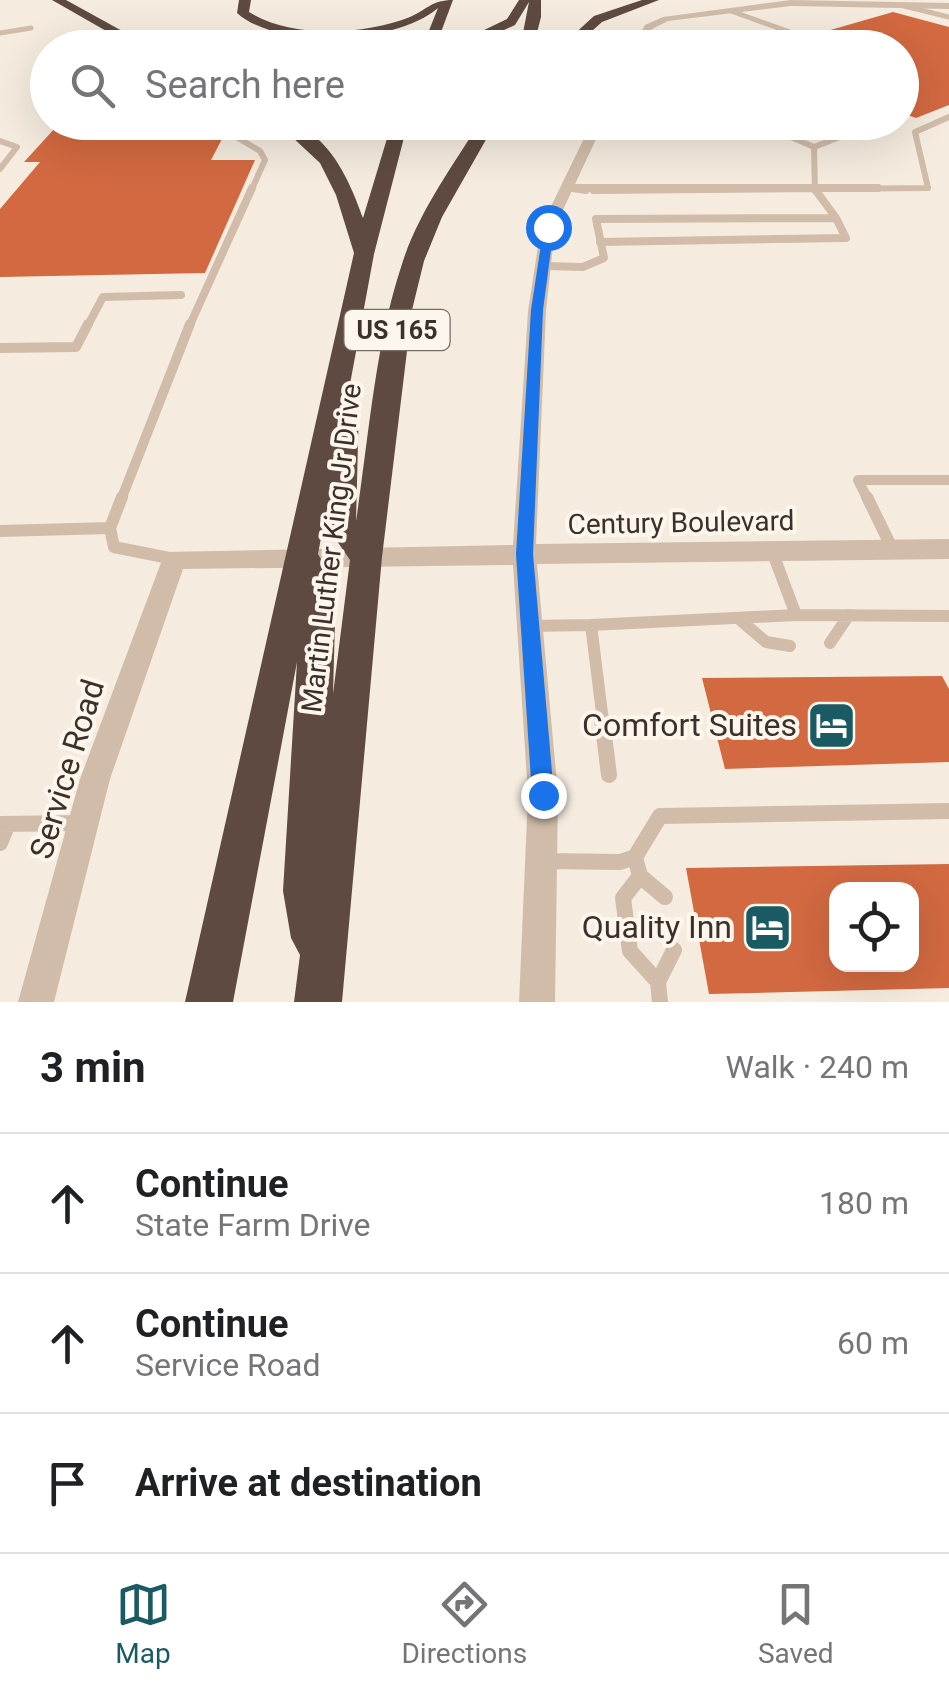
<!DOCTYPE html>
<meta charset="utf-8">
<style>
:root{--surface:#fff;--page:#f6f6f6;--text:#202124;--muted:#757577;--line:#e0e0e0;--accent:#1a5b63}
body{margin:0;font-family:Roboto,sans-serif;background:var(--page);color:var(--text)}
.controls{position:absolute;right:30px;bottom:30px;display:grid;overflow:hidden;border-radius:20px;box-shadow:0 10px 40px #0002}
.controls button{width:90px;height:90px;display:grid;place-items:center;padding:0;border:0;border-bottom:2px solid var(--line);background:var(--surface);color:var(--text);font:50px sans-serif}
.stop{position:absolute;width:30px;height:30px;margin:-22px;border:8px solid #1a73e8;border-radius:50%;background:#fff}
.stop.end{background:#1a73e8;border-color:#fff;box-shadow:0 2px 10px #0008}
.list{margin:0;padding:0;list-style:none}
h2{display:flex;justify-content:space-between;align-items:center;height:130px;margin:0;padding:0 40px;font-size:42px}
h2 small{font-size:32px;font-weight:400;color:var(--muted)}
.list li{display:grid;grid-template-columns:65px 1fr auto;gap:30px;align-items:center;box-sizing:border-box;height:140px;padding:0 40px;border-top:2px solid var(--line)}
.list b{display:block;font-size:38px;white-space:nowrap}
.list p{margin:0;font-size:32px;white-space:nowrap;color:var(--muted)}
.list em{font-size:32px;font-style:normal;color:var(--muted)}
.icon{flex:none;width:55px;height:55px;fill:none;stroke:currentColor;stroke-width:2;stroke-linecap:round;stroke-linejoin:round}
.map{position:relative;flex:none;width:949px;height:1002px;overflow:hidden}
.search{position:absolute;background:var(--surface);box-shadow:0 10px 40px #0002;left:30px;right:30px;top:30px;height:110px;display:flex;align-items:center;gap:25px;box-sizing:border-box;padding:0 35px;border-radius:55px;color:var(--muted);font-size:38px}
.sheet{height:550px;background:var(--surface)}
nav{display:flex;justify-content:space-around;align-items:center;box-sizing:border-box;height:140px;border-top:2px solid var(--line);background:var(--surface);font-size:28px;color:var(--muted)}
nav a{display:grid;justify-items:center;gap:5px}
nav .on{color:var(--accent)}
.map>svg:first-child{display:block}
.building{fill:#d26941;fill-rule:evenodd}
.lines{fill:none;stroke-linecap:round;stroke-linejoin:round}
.lane-far5{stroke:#d0bca9;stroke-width:5}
.lane-far4{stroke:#d0bca9;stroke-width:6}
.lane-far3{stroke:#d0bca9;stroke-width:8}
.lane-far2{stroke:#d0bca9;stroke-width:10}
.lane-far1{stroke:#d0bca9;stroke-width:12}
.lane{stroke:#d0bca9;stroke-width:16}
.street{fill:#d0bca9;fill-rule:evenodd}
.highway{fill:#5e4a40;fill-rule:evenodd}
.route{fill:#1a73e8}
.labels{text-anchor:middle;stroke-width:8;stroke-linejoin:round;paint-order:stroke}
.shield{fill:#fcf6ed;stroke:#766b64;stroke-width:2.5}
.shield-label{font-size:25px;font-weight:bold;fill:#3c302a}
.street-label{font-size:28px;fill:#3c302a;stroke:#fcf6ed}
.near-poi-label{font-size:32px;fill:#3c302a;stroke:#fcf6ed;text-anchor:end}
.near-street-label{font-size:32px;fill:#3c302a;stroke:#fcf6ed}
</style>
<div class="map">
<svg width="949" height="1002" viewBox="0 0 949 1002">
<rect width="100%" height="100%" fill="#f5ecdf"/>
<path class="building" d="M893,12L949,27V105L916,118L902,113V48H805V42L822,37L813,35Z
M96,122H154L141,140L222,139L211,160H255L205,273L0,277V209L40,162H24L56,127H93Z
M942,676L949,689V762L725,769L702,678Z
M949,864V988L709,994L686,868ZM836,890H912V964H836Z"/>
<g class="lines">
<path class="lane-far5" d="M900,5L949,17
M731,11L801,36L767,48
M0,33L31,28
M640,42L667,44L704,35L739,48"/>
<path class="lane-far4" d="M211,122L260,151L265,160L251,191
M756,122L814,147
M0,141L17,147L0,169
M566,188L586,191
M593,191L928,188L915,132L949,117
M815,191L814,147L879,122"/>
<path class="lane-far3" d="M569,188H878
M600,242L846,238L836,218
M543,266L583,267L604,258L596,219L836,218L814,188
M87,327L103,297L181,295
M189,327L252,188"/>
<path class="lane-far2" d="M0,348L76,347L88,324
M121,500L190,324
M868,500L858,480H949"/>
<path class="lane-far1" d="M122,497L110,528L114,547L174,559
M867,497L893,550
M0,531L110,528
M772,551L796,615L949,616
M738,618L766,642L790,646
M591,625L796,615
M530,626L591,625L603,721
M830,643L849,615"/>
<path class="lane" d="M602,719L609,775
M0,824L81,823
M0,843L8,824
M545,861L620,862L635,857
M640,876L623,898L630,951L658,982
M665,897L640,876L635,857L660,816L949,811
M660,1002L658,982L674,950"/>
<path class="street" d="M791,0L949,3V9L791,6L668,21L652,29L642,48H632L645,25L663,17Z
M592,122H604L555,227L546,311L536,544L949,539V559L537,564L558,795L555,1002H519L528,795L513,565L183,569L110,779L54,1002H18L80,779L165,552L513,545L528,311L541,227Z"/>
<path class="highway" d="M52,0H66L153,48H136Z
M239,0H251L249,12C292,39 364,35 410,17C428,9 432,0 453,0L435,48H422L438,8C397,44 278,50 237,13Z
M519,0H541V17L533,48H520L529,2L515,25L465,48H447L507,19Z
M642,0H659L602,22L573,48H559L594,16Z
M276,122C324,122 349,178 363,218L392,122H408L374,254L348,395L359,404L356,521C369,436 375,345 402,264C418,213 452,167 480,122H496L442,217L424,261L412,310L382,557L342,1002H294L300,955L291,938L283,891L297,662L233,1002H185L354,253L336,195L320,163ZM324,522L350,560L333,694L336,585L318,554Z"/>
</g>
<path class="route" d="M544,225L554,227L543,310L533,554L554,795L551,803L543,806L535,803L532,795L516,554L531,310Z"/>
<defs>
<symbol id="hotel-square" viewBox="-11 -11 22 22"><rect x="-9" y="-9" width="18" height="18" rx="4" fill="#1a5b63" stroke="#fcf6ed"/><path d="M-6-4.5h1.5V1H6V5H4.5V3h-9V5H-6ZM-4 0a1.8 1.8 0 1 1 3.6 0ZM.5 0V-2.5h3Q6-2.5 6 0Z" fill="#fff"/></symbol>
</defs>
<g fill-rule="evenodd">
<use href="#hotel-square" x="804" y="698" width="55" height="55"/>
<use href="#hotel-square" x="740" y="900" width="55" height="55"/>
</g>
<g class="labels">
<rect class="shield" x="344.5" y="310" width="105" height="40" rx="8"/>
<g class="shield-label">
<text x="397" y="339">US 165</text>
</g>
<g class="street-label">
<text transform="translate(681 522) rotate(-1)" y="10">Century Boulevard</text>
<text transform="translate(331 548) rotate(-83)" y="10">Martin Luther King Jr Drive</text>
</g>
<g class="near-poi-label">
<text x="797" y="736">Comfort Suites</text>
<text x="732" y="938">Quality Inn</text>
</g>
<g class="near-street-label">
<text transform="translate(67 769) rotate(-73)" y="11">Service Road</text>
</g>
</g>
</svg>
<div class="controls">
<button><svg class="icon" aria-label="locate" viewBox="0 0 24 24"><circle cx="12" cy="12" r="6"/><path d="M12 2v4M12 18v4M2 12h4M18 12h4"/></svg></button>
</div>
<div class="stop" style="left:548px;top:227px"></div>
<div class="stop end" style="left:543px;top:795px"></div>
<div class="search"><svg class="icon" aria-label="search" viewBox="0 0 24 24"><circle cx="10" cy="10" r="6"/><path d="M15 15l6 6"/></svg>Search here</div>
</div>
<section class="sheet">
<h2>3 min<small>Walk · 240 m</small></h2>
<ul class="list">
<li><svg class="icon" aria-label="ahead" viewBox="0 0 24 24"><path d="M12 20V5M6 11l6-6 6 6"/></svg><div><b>Continue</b><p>State Farm Drive</p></div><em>180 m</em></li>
<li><svg class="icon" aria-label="ahead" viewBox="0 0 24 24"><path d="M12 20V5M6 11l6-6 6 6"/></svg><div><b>Continue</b><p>Service Road</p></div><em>60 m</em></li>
<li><svg class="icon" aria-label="arrive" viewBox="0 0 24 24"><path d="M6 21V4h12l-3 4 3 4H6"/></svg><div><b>Arrive at destination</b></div></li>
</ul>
</section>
<nav>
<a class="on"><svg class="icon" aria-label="map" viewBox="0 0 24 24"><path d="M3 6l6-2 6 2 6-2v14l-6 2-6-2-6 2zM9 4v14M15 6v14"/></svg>Map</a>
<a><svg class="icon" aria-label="directions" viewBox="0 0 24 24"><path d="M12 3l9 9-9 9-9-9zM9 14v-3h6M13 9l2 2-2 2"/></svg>Directions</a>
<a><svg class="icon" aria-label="saved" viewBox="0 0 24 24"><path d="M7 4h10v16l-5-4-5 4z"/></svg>Saved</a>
</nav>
